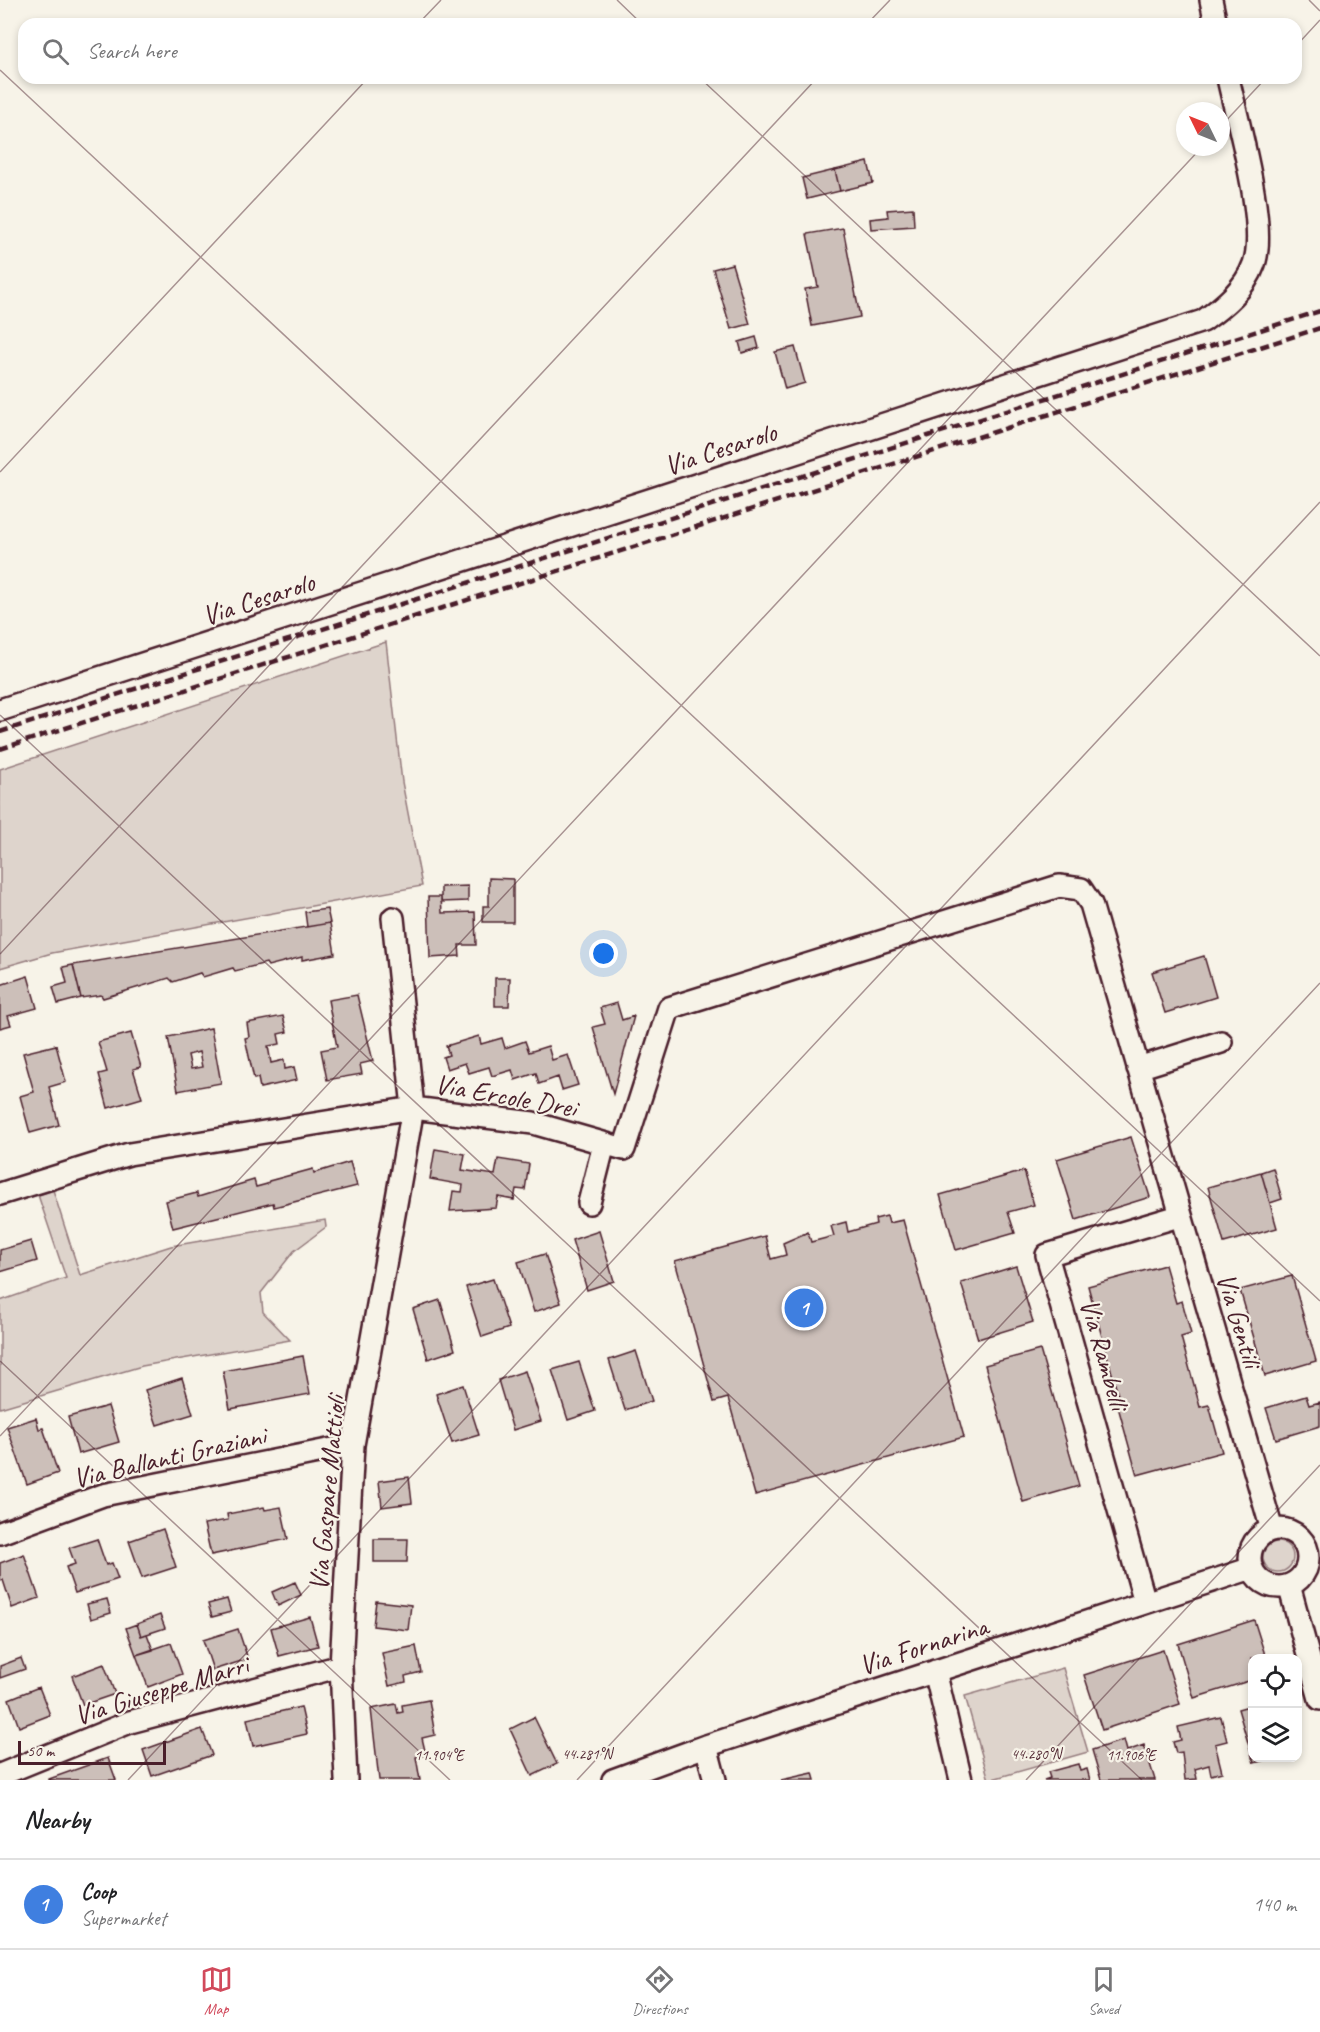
<!DOCTYPE html>
<meta charset="utf-8">
<style>
:root{--surface:#fff;--page:#f6f6f6;--text:#202124;--muted:#757577;--line:#e0e0e0;--accent:#d1495b}
body{margin:0;font-family:Caveat,sans-serif;background:var(--page);color:var(--text)}
.controls{position:absolute;right:18px;bottom:18px;display:grid;overflow:hidden;border-radius:12px;box-shadow:0 3px 9px #0003}
.controls button{width:54px;height:54px;display:grid;place-items:center;padding:0;border:0;border-bottom:2px solid var(--line);background:var(--surface);color:var(--text);font:30px sans-serif}
.compass{position:absolute;left:1176px;top:102px;width:54px;height:54px;border-radius:50%;background:var(--surface);box-shadow:0 3px 9px #0003;rotate:313deg}
.scale{position:absolute;left:18px;bottom:15px;width:148px;box-sizing:border-box;padding-left:6px;border:3px solid #4a1f2b;border-top:0;font-size:16px;line-height:21px;white-space:nowrap;color:#4a1f2b;-webkit-text-stroke:4px #f7f3e8;paint-order:stroke}
.you{position:absolute;left:604px;top:954px;width:21px;height:21px;margin:-15px;border:4px solid #fff;border-radius:50%;background:#1a73e8;box-shadow:0 0 0 9px #1a73e833}
.badge{display:grid;place-items:center;width:39px;height:39px;border-radius:50%;background:var(--accent);color:#fff;font-size:20px;font-weight:700}
.pin{position:absolute;translate:-50% -50%;border:3px solid #fff;box-shadow:0 2px 6px #0006}
.list{margin:0;padding:0;list-style:none}
h2{display:flex;justify-content:space-between;align-items:center;height:78px;margin:0;padding:0 24px;font-size:26px}
h2 small{font-size:20px;font-weight:400;color:var(--muted)}
.list li{display:grid;grid-template-columns:39px 1fr auto;gap:18px;align-items:center;box-sizing:border-box;height:90px;padding:0 24px;border-top:2px solid var(--line)}
.list b{display:block;font-size:22px;white-space:nowrap}
.list p{margin:0;font-size:20px;white-space:nowrap;color:var(--muted)}
.list em{font-size:20px;font-style:normal;color:var(--muted)}
.icon{flex:none;width:33px;height:33px;fill:none;stroke:currentColor;stroke-width:2;stroke-linecap:round;stroke-linejoin:round}
.map{position:relative;flex:none;width:1320px;height:1780px;overflow:hidden}
.search{position:absolute;background:var(--surface);box-shadow:0 3px 9px #0003;left:18px;right:18px;top:18px;height:66px;display:flex;align-items:center;gap:15px;box-sizing:border-box;padding:0 21px;border-radius:18px;color:var(--muted);font-size:22px}
.sheet{height:168px;background:var(--surface)}
nav{display:flex;justify-content:space-around;align-items:center;box-sizing:border-box;height:84px;border-top:2px solid var(--line);background:var(--surface);font-size:16px;color:var(--muted)}
nav a{display:grid;justify-items:center;gap:3px}
nav .on{color:var(--accent)}
.map>svg:first-child{display:block}
.green{fill:#ded4cc;stroke:#947a7c;stroke-width:1.5}
.building{fill:#ccbfb9;stroke:#4a1f2b;stroke-width:1.5;fill-rule:evenodd}
.lines{fill:none;stroke-linecap:round;stroke-linejoin:round}
.minor-casing{stroke:#4a1f2b;stroke-width:26}
.minor{stroke:#f7f3e8;stroke-width:21}
.rail{stroke:#4a1f2b;stroke-width:4.5;stroke-dasharray:9 4.5;stroke-linecap:butt}
.ticks{fill:none;stroke:#4a1f2b;stroke-width:1.5;stroke-opacity:0.45}
.labels{text-anchor:middle;stroke-width:4.5;stroke-linejoin:round;paint-order:stroke}
.street-label{font-size:28px;fill:#4a1f2b;stroke:#f7f3e8}
.ticks-label{font-size:15px;text-anchor:middle;fill:#4a1f2b;stroke:#f7f3e8;stroke-width:4.5;stroke-linejoin:round;paint-order:stroke}
</style>
<div class="map">
<svg width="1320" height="1780" viewBox="0 0 1320 1780">
<rect width="100%" height="100%" fill="#f7f3e8"/>
<filter id="ink" filterUnits="userSpaceOnUse"><feTurbulence type="fractalNoise" baseFrequency=".0167" numOctaves="2"/><feDisplacementMap in="SourceGraphic" scale="12" xChannelSelector="R" yChannelSelector="G"/><feConvolveMatrix kernelMatrix="1 2 1 2 8 2 1 2 1" color-interpolation-filters="sRGB"/></filter>
<g filter="url(#ink)">
<path class="green" d="M386,642L402,782L422,886L52,953L0,968V769Z
M53,1190L80,1275L171,1246L325,1220L326,1227L294,1251L261,1293L263,1312L290,1340L142,1366L0,1408V1301L66,1278L38,1195Z
M1263 1557a15 15 0 1 1 30 0a15 15 0 1 1-30 0Z
M1063,1668L1088,1752L989,1780L965,1696Z"/>
<path class="building" d="M868,162L873,183L840,191L835,170Z
M835,170L840,191L807,199L802,178Z
M913,208L914,226L871,229L870,219L888,217L887,210Z
M843,228L860,317L812,326L805,289L818,287L807,234Z
M732,264L750,324L731,329L713,269Z
M756,337L759,348L742,353L739,342Z
M795,347L805,383L785,389L775,352Z
M489,878L513,879V922H483V906H489Z
M468,886V901L441,902V887Z
M428,897H441L442,913L475,912L476,945H459L460,956L430,958Z
M327,909L330,923L307,927L305,912Z
M330,923L335,954L302,960V957L268,966L266,963L235,971L233,968L203,977L200,973L173,982L169,978L103,998L101,995L81,998L73,965Z
M1204,956L1216,997L1165,1013L1152,972Z
M73,965L81,998L58,1004L53,987L67,983L63,967Z
M28,976L37,1008L8,1016L11,1025L0,1028V985Z
M495,978H510L509,1006H495Z
M357,995L373,1061L360,1064L362,1074L327,1080L321,1050L337,1047L328,1000Z
M617,1003L622,1020L634,1016L613,1094L593,1027L605,1024L600,1008Z
M283,1016L287,1032L278,1034L280,1044L268,1046L271,1063L284,1060L285,1069L294,1067L297,1080L260,1088L258,1078L254,1079L245,1038L249,1037L247,1023Z
M211,1028L221,1083L178,1091L168,1037ZM199,1052L202,1067L191,1069L188,1055Z
M131,1033L141,1067L133,1069L142,1098L108,1108L99,1074L107,1072L98,1042Z
M479,1036L481,1044L502,1038L505,1048L525,1041L529,1052L548,1046L552,1060L568,1055L578,1085L562,1090L558,1077L539,1084L536,1073L515,1080L512,1070L492,1076L489,1067L469,1073L465,1063L447,1069L443,1057L449,1055L446,1046Z
M56,1045L66,1082L49,1087L59,1125L30,1133L20,1096L34,1092L23,1053Z
M1131,1137L1150,1197L1076,1220L1057,1159Z
M435,1149L465,1154L462,1170L495,1175L498,1159L529,1164L525,1190L516,1189L514,1200L498,1197L496,1208L450,1211L453,1191L462,1192L463,1185L430,1179Z
M350,1162L357,1186L274,1207L273,1203L173,1228L166,1201L197,1193L198,1197L254,1180L256,1187L267,1184L269,1181L313,1169L314,1173Z
M1273,1168L1282,1199L1270,1203L1261,1172Z
M1024,1171L1034,1205L1008,1212L1015,1233L956,1250L940,1195Z
M1261,1172L1277,1228L1224,1243L1208,1187Z
M887,1216L889,1223L903,1220L964,1437L755,1495L728,1398L714,1402L675,1261L765,1236L771,1259L786,1255L783,1243L808,1232L811,1242L834,1236L831,1226L846,1222L848,1232L876,1224L875,1219Z
M599,1231L614,1281L587,1290L572,1240Z
M31,1241L37,1261L0,1272V1250Z
M545,1254L561,1303L534,1312L518,1262Z
M1165,1265L1176,1303L1182,1301L1191,1334L1181,1337L1200,1407L1209,1405L1222,1452L1137,1475L1115,1396L1118,1395L1088,1286Z
M1016,1266L1033,1322L978,1339L961,1283Z
M1292,1276L1316,1361L1265,1376L1240,1290Z
M493,1279L509,1328L482,1337L466,1287Z
M440,1300L455,1350L428,1359L413,1309Z
M1040,1350L1079,1486L1023,1502L985,1365Z
M636,1351L652,1401L625,1410L609,1360Z
M303,1356L310,1394L230,1409L223,1371Z
M579,1362L595,1411L568,1420L552,1370Z
M525,1371L541,1421L513,1430L498,1380Z
M182,1378L193,1414L157,1425L145,1390Z
M463,1385L479,1435L452,1443L436,1394Z
M1306,1396L1309,1405L1320,1402V1426L1276,1439L1266,1408Z
M108,1406L119,1442L78,1454L68,1417Z
M36,1418L39,1429L43,1428L58,1473L27,1484L7,1427Z
M409,1477L412,1503L382,1507L379,1481Z
M264,1507L265,1510L281,1507L288,1539L211,1555L204,1524L228,1520L227,1514Z
M163,1529L176,1567L142,1578L129,1541Z
M97,1539L106,1565L112,1563L118,1579L75,1593L66,1567L75,1564L69,1548Z
M374,1539H408L407,1562H374Z
M24,1554L39,1598L12,1608L3,1580L0,1581V1563Z
M295,1582L301,1595L278,1606L272,1592Z
M107,1599L111,1613L91,1619L87,1604Z
M227,1599L231,1612L212,1617L208,1604Z
M376,1601L411,1605L408,1630L373,1626Z
M160,1615L165,1628L141,1636L137,1624Z
M310,1617L318,1646L279,1656L271,1628Z
M1254,1620L1266,1658H1252V1680L1194,1698L1178,1644Z
M137,1624L141,1636L147,1634L153,1650L136,1655L126,1628Z
M238,1629L248,1659L213,1670L203,1640Z
M171,1643L182,1674L148,1687L136,1655Z
M416,1646L421,1672L405,1676L406,1682L389,1686L382,1653Z
M1163,1650L1180,1704L1102,1730L1084,1675Z
M21,1658L25,1669L0,1678V1666Z
M104,1664L115,1694L83,1705L72,1676Z
M39,1687L50,1715L19,1727L9,1699Z
M429,1700L435,1735L422,1738L426,1755L416,1757L420,1780H379L371,1709L396,1704L398,1713L403,1712L402,1705Z
M1252,1705V1758H1272L1254,1763L1238,1709Z
M301,1707L307,1734L253,1746L247,1719Z
M534,1717L557,1764L532,1776L510,1729Z
M1221,1717L1227,1741L1215,1744L1222,1772L1211,1775L1209,1765L1195,1769L1197,1779L1185,1780L1182,1752L1176,1753L1173,1742L1181,1740L1178,1727Z
M202,1729L212,1755L152,1776L143,1750Z
M1124,1740L1127,1751L1144,1745L1155,1780H1101L1092,1750Z
M108,1758L116,1780H49V1779Z
M1078,1764L1080,1771L1087,1769L1090,1780H1044L1050,1778L1048,1772Z
M813,1773L815,1780H781Z"/>
<g class="lines">
<defs>
<path id="minor" d="M1211,0L1216,24
M0,710L1203,321C1224,306 1245,289 1254,264C1268,226 1237,120 1228,78
M1138,1068L1221,1042
M0,1194L129,1154L413,1108L533,1123L624,1149L669,1008L1059,886L1081,889L1091,904L1272,1530
M589,1203L604,1144
M1250 1558a29 29 0 1 1 58 0a29 29 0 1 1-58 0Z
M0,1533L103,1495L353,1445
M1289,1585L1320,1699
M1145,1602L1047,1255L1179,1216
M935,1671L961,1780
M706,1746L715,1780
M0,1775L130,1722L341,1666
M346,1780L341,1666L353,1445L413,1108L393,918
M613,1780L706,1746L1252,1568"/>
</defs>
<use href="#minor" class="minor-casing"/>
<use href="#minor" class="minor"/>
<path class="rail" d="M0,732L1320,311
M0,749L1320,328"/>
</g>
</g>
<path class="ticks" d="M617,0L642,24M1309,0L1320,11M418,24L441,0M867,24L890,0M1296,46L1320,20M0,70L1320,1301M700,78L1320,656M1221,126L1266,78M0,472L368,78M0,715L1142,1780M0,954L817,78M0,1361L450,1780M0,1436L1202,147M128,1780L1320,502M577,1780L1320,983M1026,1780L1320,1465"/>
<g class="labels">
<g class="street-label">
<text transform="translate(720 448) rotate(-18)" y="10">Via Cesarolo</text>
<text transform="translate(258 598) rotate(-18)" y="10">Via Cesarolo</text>
<text transform="translate(506 1095) rotate(10)" y="10">Via Ercole Drei</text>
<text transform="translate(1240 1320) rotate(73)" y="10">Via Gentili</text>
<text transform="translate(1105 1354) rotate(74)" y="10">Via Rambelli</text>
<text transform="translate(169 1456) rotate(-13)" y="10">Via Ballanti Graziani</text>
<text transform="translate(326 1493) rotate(-85)" y="10">Via Gaspare Mattioli</text>
<text transform="translate(923 1645) rotate(-18)" y="10">Via Fornarina</text>
<text transform="translate(161 1689) rotate(-17)" y="10">Via Giuseppe Marri</text>
</g>
</g>
<g class="ticks-label">
<text x="587" y="1759">44.281°N</text>
<text x="1036" y="1759">44.280°N</text>
<text x="439" y="1760">11.904°E</text>
<text x="1131" y="1760">11.906°E</text>
</g>
</svg>
<div class="controls">
<button><svg class="icon" aria-label="locate" viewBox="0 0 24 24"><circle cx="12" cy="12" r="6"/><path d="M12 2v4M12 18v4M2 12h4M18 12h4"/></svg></button>
<button><svg class="icon" aria-label="layers" viewBox="0 0 24 24"><path d="M12 4l9 5-9 5-9-5zM3 14l9 5 9-5"/></svg></button>
</div>
<svg class="compass" viewBox="-18 -18 36 36"><path d="M0-13l5 13h-10z" fill="#e53935"/><path d="M0 13l5-13h-10z" fill="#757577"/></svg>
<div class="scale">50 m</div>
<div class="you"></div>
<div class="pin badge" style="left:804px;top:1308px;background:#3f7fe0">1</div>
<div class="search"><svg class="icon" aria-label="search" viewBox="0 0 24 24"><circle cx="10" cy="10" r="6"/><path d="M15 15l6 6"/></svg>Search here</div>
</div>
<section class="sheet">
<h2>Nearby<small></small></h2>
<ul class="list">
<li><span class="badge" style="background:#3f7fe0">1</span><div><b>Coop</b><p>Supermarket</p></div><em>140 m</em></li>
</ul>
</section>
<nav>
<a class="on"><svg class="icon" aria-label="map" viewBox="0 0 24 24"><path d="M3 6l6-2 6 2 6-2v14l-6 2-6-2-6 2zM9 4v14M15 6v14"/></svg>Map</a>
<a><svg class="icon" aria-label="directions" viewBox="0 0 24 24"><path d="M12 3l9 9-9 9-9-9zM9 14v-3h6M13 9l2 2-2 2"/></svg>Directions</a>
<a><svg class="icon" aria-label="saved" viewBox="0 0 24 24"><path d="M7 4h10v16l-5-4-5 4z"/></svg>Saved</a>
</nav>
